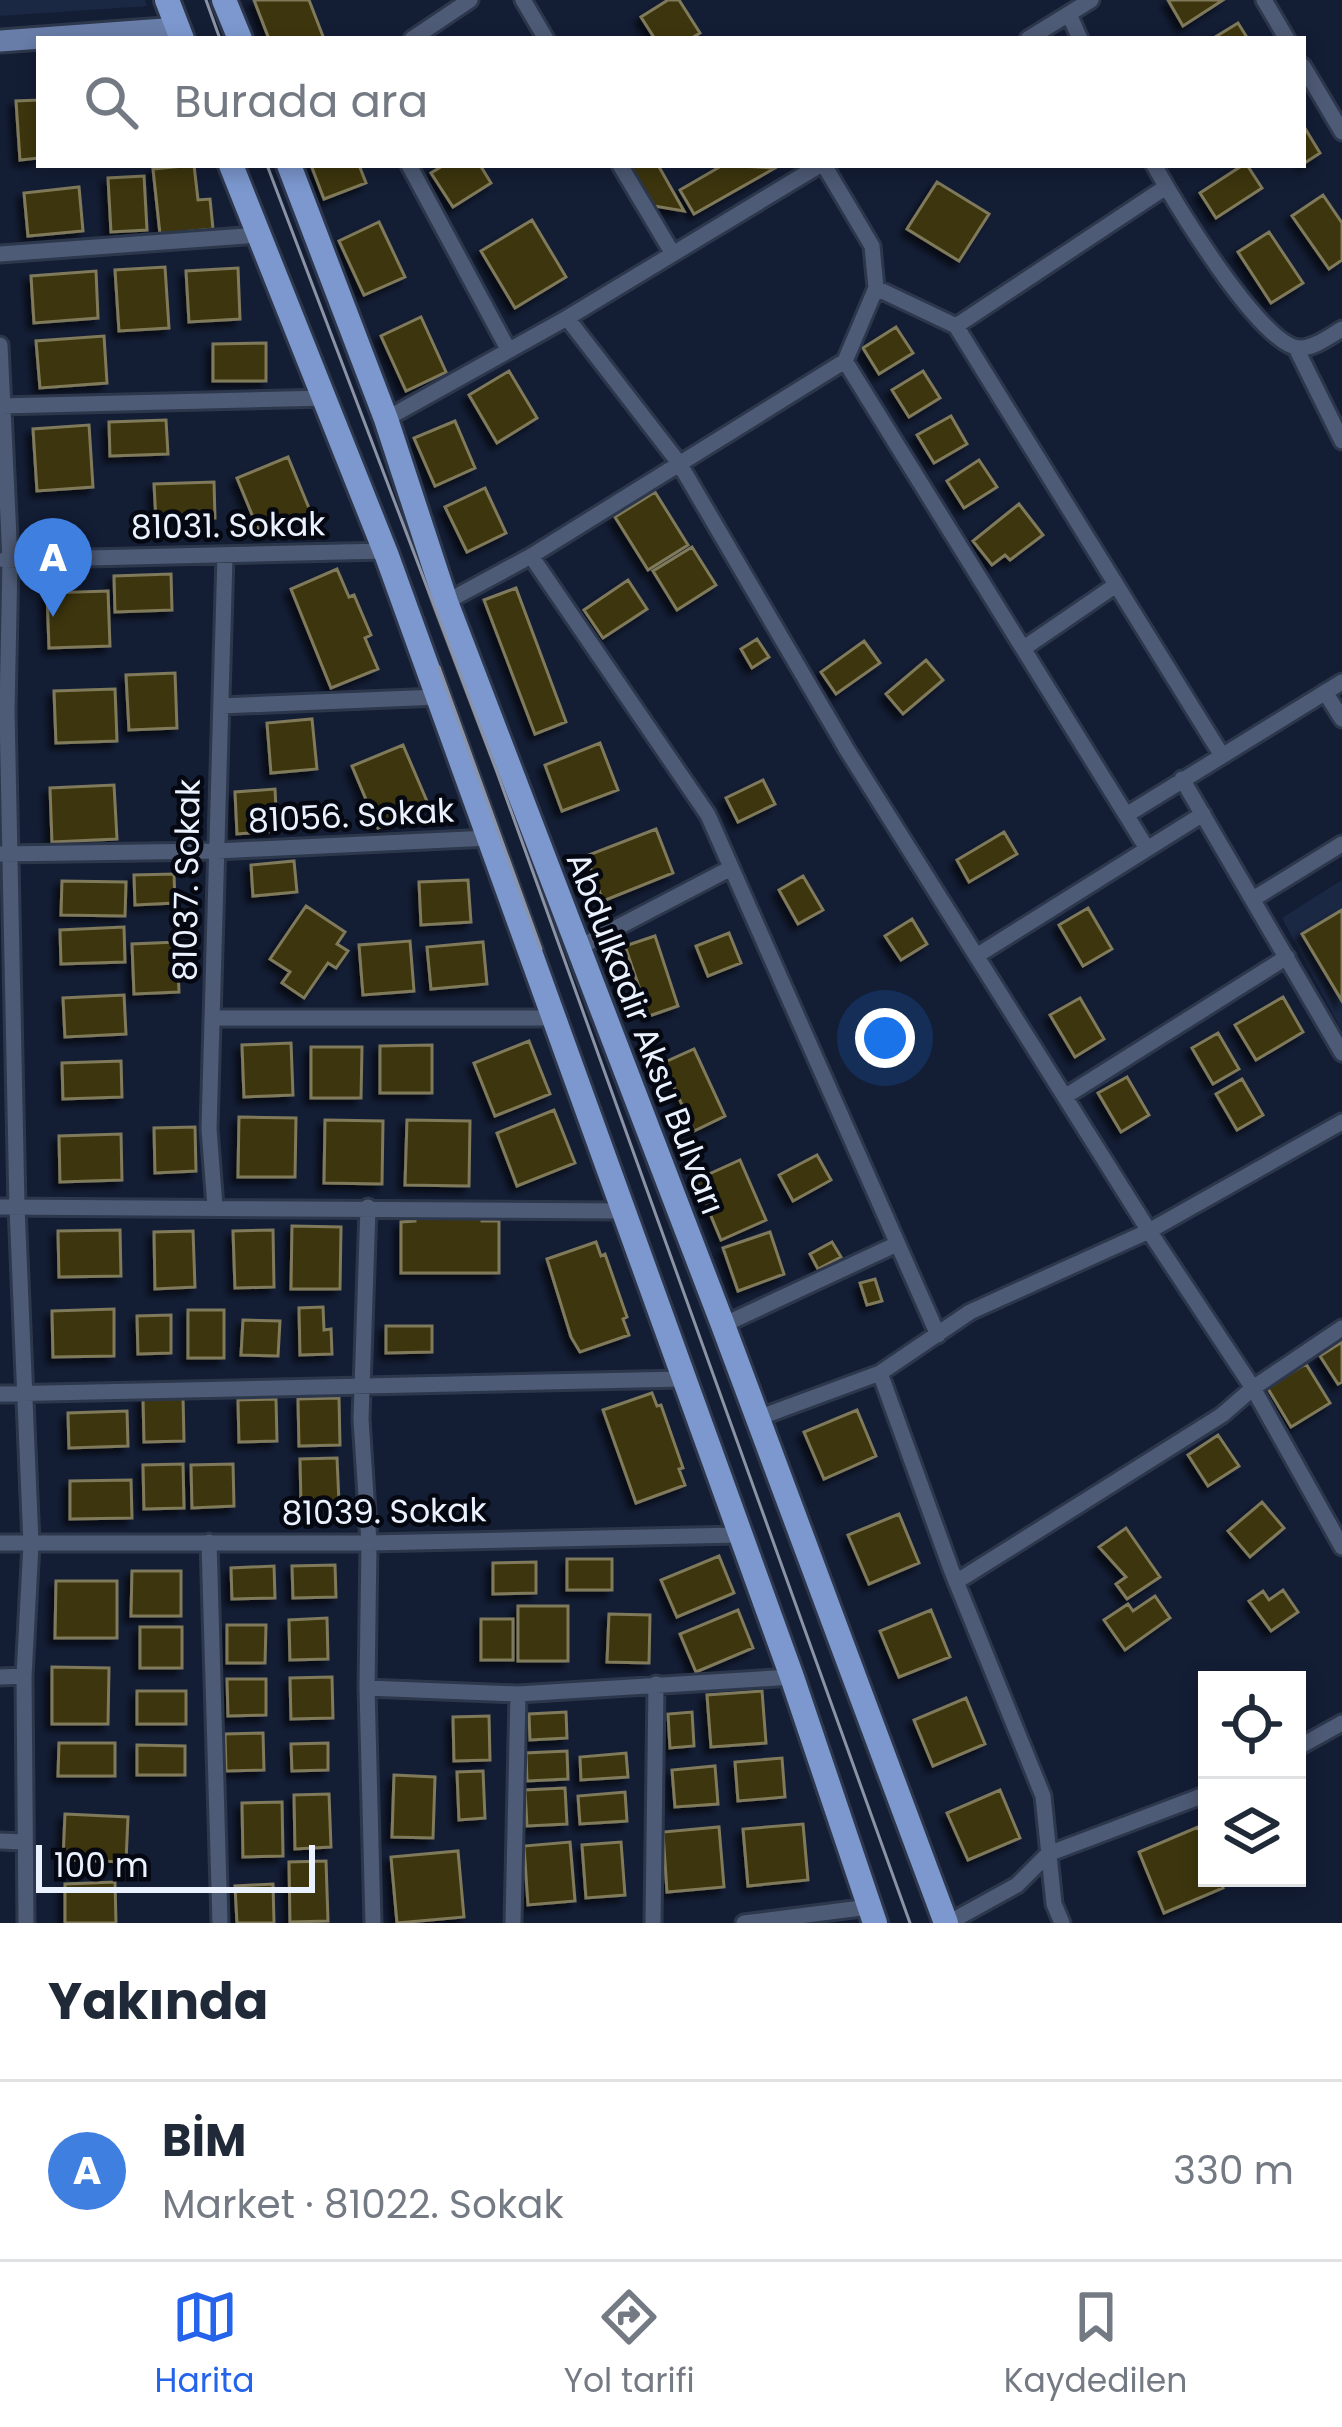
<!DOCTYPE html>
<html lang="tr">
<meta charset="utf-8">
<style>
:root{--surface:#fff;--page:#f6f6f7;--text:#1f2937;--muted:#747a83;--line:#e0e1e3;--accent:#2563eb}
body{margin:0;font-family:Poppins,sans-serif;background:var(--page);color:var(--text)}
.controls{position:absolute;right:36px;bottom:36px;display:grid;overflow:hidden;border-radius:0px;box-shadow:0 6px 18px #0003}
.controls button{width:108px;height:108px;display:grid;place-items:center;padding:0;border:0;border-bottom:3px solid var(--line);background:var(--surface);color:var(--text);font:60px sans-serif}
.scale{position:absolute;left:36px;bottom:30px;width:279px;box-sizing:border-box;padding-left:12px;border:6px solid #ebf2ff;border-top:0;font-size:33px;line-height:42px;white-space:nowrap;color:#ebf2ff;-webkit-text-stroke:9px #050811;paint-order:stroke}
.you{position:absolute;left:885px;top:1038px;width:42px;height:42px;margin:-30px;border:9px solid #fff;border-radius:50%;background:#1a73e8;box-shadow:0 0 0 18px #1a73e833}
.badge{display:grid;place-items:center;width:78px;height:78px;border-radius:50%;background:var(--accent);color:#fff;font-size:39px;font-weight:700}
.pin{position:absolute;translate:-50% -99px;filter:drop-shadow(0 3px 6px #0008)}
.pin::after{content:'';position:absolute;top:63px;width:42px;height:36px;background:inherit;clip-path:polygon(0 0,100% 0,50% 100%)}
.list{margin:0;padding:0;list-style:none}
h2{display:flex;justify-content:space-between;align-items:center;height:156px;margin:0;padding:0 48px;font-size:51px}
h2 small{font-size:39px;font-weight:400;color:var(--muted)}
.list li{display:grid;grid-template-columns:78px 1fr auto;gap:36px;align-items:center;box-sizing:border-box;height:180px;padding:0 48px;border-top:3px solid var(--line)}
.list b{display:block;font-size:45px;white-space:nowrap}
.list p{margin:0;font-size:39px;white-space:nowrap;color:var(--muted)}
.list em{font-size:39px;font-style:normal;color:var(--muted)}
.icon{flex:none;width:66px;height:66px;fill:none;stroke:currentColor;stroke-width:2;stroke-linecap:round;stroke-linejoin:round}
.map{position:relative;flex:none;width:1342px;height:1923px;overflow:hidden}
.search{position:absolute;background:var(--surface);box-shadow:0 6px 18px #0003;left:36px;right:36px;top:36px;height:132px;display:flex;align-items:center;gap:30px;box-sizing:border-box;padding:0 42px;border-radius:0px;color:var(--muted);font-size:45px}
.sheet{height:336px;background:var(--surface)}
nav{display:flex;justify-content:space-around;align-items:center;box-sizing:border-box;height:168px;border-top:3px solid var(--line);background:var(--surface);font-size:33px;color:var(--muted)}
nav a{display:grid;justify-items:center;gap:6px}
nav .on{color:var(--accent)}
.map>svg:first-child{display:block}
.built{fill:#1b2844}
.building{fill:#3d3507;stroke:#807a5b;stroke-width:3;filter:url(#shadow)}
.lines{fill:none;stroke-linecap:round;stroke-linejoin:round}
.street-casing{stroke:#2d374c;stroke-width:21}
.secondary-casing{stroke:#2d374c;stroke-width:27}
.primary-casing{stroke:#2d374c;stroke-width:30}
.street{stroke:#4e5b76;stroke-width:15}
.secondary{stroke:#687da8;stroke-width:21}
.primary{stroke:#7c98cf;stroke-width:24}
.tram{stroke:#8b93a5;stroke-width:3}
.labels{text-anchor:middle;stroke-width:9;stroke-linejoin:round;paint-order:stroke}
.street-label{font-size:33px;fill:#ebf2ff;stroke:#050811}
</style>
<div class="map">
<svg width="1342" height="1923" viewBox="0 0 1342 1923">
<defs>
<filter id="shadow"><feDropShadow dx="-5.5" dy="5.5" stdDeviation="3" flood-color="#0009"/></filter>
</defs>
<rect width="100%" height="100%" fill="#131d34"/>
<path class="built" d="M0,0H145L147,6L0,16Z
M1342,880V1031L1282,918Z"/>
<path class="building" d="M254,0H309L324,39H269Z
M668,0H679L700,33L690,39H655L641,17Z
M1168,0H1223L1183,26Z
M1238,23L1248,39H1212Z
M39,100V158L20,160L16,101Z
M1303,125L1320,153L1303,164Z
M194,165L198,200L210,199L213,229L160,234L153,169Z
M311,165H359L366,183L324,199Z
M444,165H480L491,183L453,207L431,173Z
M635,165H658L684,211L654,206L631,167Z
M723,165L775,168L694,214L680,190Z
M1243,165H1247L1262,188L1216,218L1200,193Z
M144,176L147,230L111,232L108,178Z
M937,182L989,214L959,261L907,229Z
M79,187L83,231L28,236L24,193Z
M1323,195L1342,223V260L1329,269L1292,216Z
M532,220L566,277L515,308L481,251Z
M379,222L405,277L364,295L339,241Z
M1269,232L1303,283L1271,303L1238,252Z
M165,267L169,328L119,331L115,270Z
M238,268L240,319L189,322L186,271Z
M96,271L98,318L34,323L31,276Z
M421,317L446,372L406,391L381,336Z
M896,327L913,353L879,374L863,348Z
M104,336L107,383L40,388L36,341Z
M266,343V381H213V344Z
M509,371L537,418L497,443L469,395Z
M923,371L940,398L909,417L892,390Z
M951,416L967,444L934,463L917,435Z
M166,420L168,454L110,456L109,422Z
M455,421L475,468L435,486L414,438Z
M89,425L93,487L37,491L33,429Z
M288,457L311,513L260,534L237,478Z
M979,460L997,487L964,508L947,481Z
M214,482L215,518L156,520L154,484Z
M485,488L506,533L467,552L445,507Z
M655,492L688,545L648,570L615,517Z
M1019,504L1043,535L1010,560L1005,555L992,565L973,541Z
M692,547L716,585L677,610L653,571Z
M337,569L349,597L354,595L371,635L365,638L378,669L331,688L291,589Z
M171,574L172,610L115,612L114,576Z
M628,580L647,609L603,638L584,610Z
M516,588L566,722L535,734L484,600Z
M108,591L110,646L49,648L47,593Z
M757,639L769,657L752,668L741,649Z
M864,641L880,663L836,694L821,672Z
M926,660L943,680L903,714L886,694Z
M175,673L177,728L129,730L126,675Z
M115,689L117,741L56,743L54,691Z
M312,719L317,769L271,773L267,723Z
M600,743L618,790L562,811L545,765Z
M403,745L429,806L378,828L352,766Z
M763,780L775,804L738,822L726,798Z
M114,785L117,839L52,842L50,788Z
M275,789L277,831L237,834L235,792Z
M656,829L673,873L603,901L586,856Z
M1004,832L1017,854L969,882L957,860Z
M294,861L297,892L253,896L251,865Z
M174,874L175,903L135,905L134,875Z
M803,876L823,910L798,924L779,890Z
M468,880L471,922L421,925L419,882Z
M62,881L126,882L125,916L61,915Z
M306,906L345,932L337,944L348,951L336,968L328,963L304,998L282,983L290,972L270,959Z
M1088,908L1112,949L1083,966L1059,925Z
M1342,910V1001L1302,934Z
M912,919L927,944L901,960L885,936Z
M124,927L125,962L61,964L60,930Z
M729,933L741,963L708,976L696,946Z
M655,936L678,1006L649,1016L625,946Z
M410,941L414,991L363,995L359,945Z
M177,942L179,992L134,994L132,944Z
M483,942L487,984L431,989L427,947Z
M124,995L126,1034L65,1037L63,998Z
M1283,997L1303,1032L1256,1060L1235,1025Z
M1080,998L1104,1039L1075,1057L1050,1015Z
M1218,1033L1239,1069L1213,1084L1192,1048Z
M529,1041L550,1094L495,1116L474,1063Z
M291,1043L293,1095L244,1097L242,1045Z
M432,1045V1093H380V1046Z
M311,1047H362L361,1098H311Z
M694,1049L725,1116L694,1131L663,1063Z
M121,1061L122,1097L63,1099L62,1063Z
M1127,1077L1149,1115L1121,1132L1098,1093Z
M1242,1079L1263,1115L1237,1130L1216,1094Z
M554,1110L575,1163L517,1186L497,1133Z
M239,1117L296,1118L295,1177H238Z
M325,1120L383,1121L382,1184L324,1183Z
M407,1120L470,1121L469,1186L405,1185Z
M195,1127L196,1171L155,1173L154,1128Z
M121,1134L122,1180L60,1182L59,1136Z
M817,1155L831,1180L793,1201L779,1175Z
M740,1160L766,1220L721,1240L696,1180Z
M482,1217V1221H499V1273H401V1222L415,1221V1218Z
M292,1226L341,1227L340,1289H291Z
M120,1230L121,1276L59,1277L58,1231Z
M273,1230L274,1287L235,1288L233,1231Z
M193,1231L195,1287L155,1289L154,1232Z
M770,1232L784,1274L738,1291L723,1248Z
M596,1242L601,1256L605,1254L627,1317L623,1319L629,1335L580,1352L571,1337L547,1259Z
M832,1242L841,1257L818,1269L810,1254Z
M875,1279L882,1301L867,1305L860,1283Z
M323,1307L324,1330L331,1329L332,1354L300,1355L299,1308Z
M114,1309V1356L53,1357L52,1311Z
M188,1310H224V1358H188Z
M171,1315V1353L138,1354L137,1316Z
M243,1320L280,1321L278,1356L241,1355Z
M386,1326H432V1352L386,1353Z
M1342,1342V1382L1338,1384L1320,1356Z
M1306,1364L1330,1403L1291,1427L1267,1387Z
M652,1393L657,1406L661,1405L683,1468L679,1469L685,1485L636,1503L603,1410Z
M183,1396L184,1441L144,1442L143,1397Z
M339,1398L340,1445L299,1446L298,1399Z
M276,1399L277,1441L239,1442L238,1400Z
M857,1410L876,1456L824,1479L804,1432Z
M127,1411L128,1446L69,1448L68,1413Z
M1218,1435L1239,1466L1208,1486L1188,1455Z
M337,1458L339,1503L301,1504L300,1459Z
M183,1464L184,1508L144,1509L143,1465Z
M233,1464L234,1506L192,1508L191,1465Z
M131,1480L132,1518L70,1519V1481Z
M1262,1502L1284,1528L1250,1557L1228,1531Z
M899,1514L919,1563L869,1584L848,1535Z
M1126,1528L1160,1577L1127,1599L1116,1584L1126,1577L1099,1547Z
M719,1556L734,1593L677,1617L661,1580Z
M567,1559H612V1590H567Z
M536,1562V1593L493,1594V1563Z
M335,1565L336,1597L293,1598L292,1566Z
M274,1566L275,1598L232,1599L231,1568Z
M132,1571H181V1616H131Z
M56,1581H117V1638H55Z
M1283,1590L1298,1612L1271,1631L1249,1601L1263,1591L1269,1600Z
M1155,1596L1170,1618L1125,1650L1104,1620L1128,1604L1133,1611Z
M518,1606H568V1661H518Z
M738,1610L753,1648L696,1672L680,1634Z
M931,1610L950,1657L899,1677L880,1631Z
M609,1614L650,1615L649,1663L607,1662Z
M327,1618L328,1659L290,1660L289,1620Z
M481,1619H513V1660H481Z
M227,1625H266L265,1663H227Z
M140,1627H182V1668H140Z
M52,1667L109,1668L108,1724H52Z
M332,1677L333,1718L291,1719L290,1678Z
M227,1679H266V1715L228,1716Z
M137,1691H186V1724H137Z
M762,1691L766,1743L711,1747L707,1695Z
M966,1698L985,1744L933,1766L914,1720Z
M566,1712L567,1738L530,1740L529,1714Z
M692,1712L694,1746L670,1748L668,1714Z
M489,1716L490,1760L454,1761L453,1717Z
M263,1733L264,1770L226,1771L225,1734Z
M59,1743H115V1776H58Z
M328,1743V1770L292,1771L291,1744Z
M137,1745L185,1746V1775H137Z
M567,1751L568,1779L527,1781L526,1753Z
M626,1753L628,1777L581,1780L580,1757Z
M782,1758L785,1797L738,1801L735,1762Z
M715,1766L718,1804L675,1807L672,1770Z
M483,1771L485,1818L459,1820L457,1772Z
M394,1775L435,1777L433,1838L392,1837Z
M565,1788L567,1824L527,1826L525,1790Z
M1000,1790L1020,1838L968,1860L947,1813Z
M625,1792L627,1821L580,1824L578,1796Z
M329,1794L331,1847L295,1849L294,1795Z
M282,1802L283,1856L243,1857L242,1803Z
M65,1814L128,1817L126,1862L63,1860Z
M803,1824L808,1880L748,1886L743,1829Z
M719,1827L724,1887L667,1892L663,1832Z
M1198,1827L1207,1850V1878H1219L1223,1888L1164,1913L1139,1852Z
M570,1842L575,1901L528,1905L524,1846Z
M621,1842L625,1895L586,1898L582,1845Z
M458,1851L464,1917L397,1923L391,1857Z
M326,1861L328,1921L290,1922L289,1862Z
M115,1882L116,1923H65V1884Z
M273,1884L274,1923H237L235,1886Z"/>
<g class="lines">
<defs>
<path id="street" d="M523,0L546,39
M1264,0L1287,39
M1069,14L1080,39
M412,39L470,0
M1028,39L1091,0
M1303,66L1342,132
M409,165L508,349
M620,165L673,254
M824,165L872,246L876,288
M1154,165C1174,201 1260,345 1299,348C1313,349 1330,336 1342,329
M0,254L258,235
M567,318L679,463L847,750L1149,1231L1253,1388L1342,1547
M956,326L1166,187
M0,345L10,560L7,711L17,1207L31,1544L24,1676L26,1923
M1296,348L1342,441
M0,406L326,398
M386,419L567,318L820,165
M531,556L708,815L938,1335
M4,560L385,551
M446,602L531,556L845,361
M1024,648L1116,585
M1325,692L1342,719
M221,706L438,697
M1182,779L1342,1053
M1128,814L1342,682
M1146,847L845,361L876,288L956,326L1221,754
M0,854L216,851L489,838
M1253,899L1342,844
M578,948L731,868
M978,955L1203,814
M214,1018H554
M1066,1096L1287,957
M0,1207L620,1211
M215,1207L209,1129L225,555
M368,1207L361,1419L369,1543L367,1688L373,1923
M723,1325L897,1244
M880,1373L951,1569L1043,1796L1054,1904L1062,1923
M0,1394L683,1379
M758,1418L880,1373L970,1312L1149,1231L1342,1122
M209,1542L220,1923
M0,1543H369L738,1535
M956,1582L1222,1415L1253,1388L1342,1328
M0,1677L24,1676
M367,1688L518,1694L792,1677
M1297,1748L1342,1723
M0,1841L23,1842
M513,1923L518,1694
M653,1923L656,1684
M744,1923L869,1907
M948,1923L1017,1885L1048,1854L1207,1794"/>
<path id="secondary" d="M0,41L178,28"/>
<path id="primary" d="M167,0L182,39
M224,0L240,39
M231,165L387,556L792,1677L875,1923
M289,165L386,419L446,602L723,1325L946,1923"/>
</defs>
<use href="#street" class="street-casing"/>
<use href="#secondary" class="secondary-casing"/>
<use href="#primary" class="primary-casing"/>
<use href="#street" class="street"/>
<use href="#secondary" class="secondary"/>
<use href="#primary" class="primary"/>
<path class="tram" d="M206,0L220,39
M267,165L497,772L910,1923
M439,667L541,949"/>
</g>
<g class="labels">
<g class="street-label">
<text transform="translate(228 525) rotate(-1)" y="12">81031. Sokak</text>
<text transform="translate(351 815) rotate(-3)" y="12">81056. Sokak</text>
<text transform="translate(186 880) rotate(-89)" y="12">81037. Sokak</text>
<text transform="translate(646 1033) rotate(69)" y="12">Abdulkadir Aksu Bulvarı</text>
<text transform="translate(384 1511) rotate(-1)" y="12">81039. Sokak</text>
</g>
</g>
</svg>
<div class="controls">
<button><svg class="icon" aria-label="locate" viewBox="0 0 24 24"><circle cx="12" cy="12" r="6"/><path d="M12 2v4M12 18v4M2 12h4M18 12h4"/></svg></button>
<button><svg class="icon" aria-label="layers" viewBox="0 0 24 24"><path d="M12 4l9 5-9 5-9-5zM3 14l9 5 9-5"/></svg></button>
</div>
<div class="scale">100 m</div>
<div class="you"></div>
<div class="pin badge" style="left:53px;top:617px;background:#3f7fe0">A</div>
<div class="search"><svg class="icon" aria-label="search" viewBox="0 0 24 24"><circle cx="10" cy="10" r="6"/><path d="M15 15l6 6"/></svg>Burada ara</div>
</div>
<section class="sheet">
<h2>Yakında<small></small></h2>
<ul class="list">
<li><span class="badge" style="background:#3f7fe0">A</span><div><b>BİM</b><p>Market · 81022. Sokak</p></div><em>330 m</em></li>
</ul>
</section>
<nav>
<a class="on"><svg class="icon" aria-label="map" viewBox="0 0 24 24"><path d="M3 6l6-2 6 2 6-2v14l-6 2-6-2-6 2zM9 4v14M15 6v14"/></svg>Harita</a>
<a><svg class="icon" aria-label="directions" viewBox="0 0 24 24"><path d="M12 3l9 9-9 9-9-9zM9 14v-3h6M13 9l2 2-2 2"/></svg>Yol tarifi</a>
<a><svg class="icon" aria-label="saved" viewBox="0 0 24 24"><path d="M7 4h10v16l-5-4-5 4z"/></svg>Kaydedilen</a>
</nav>
